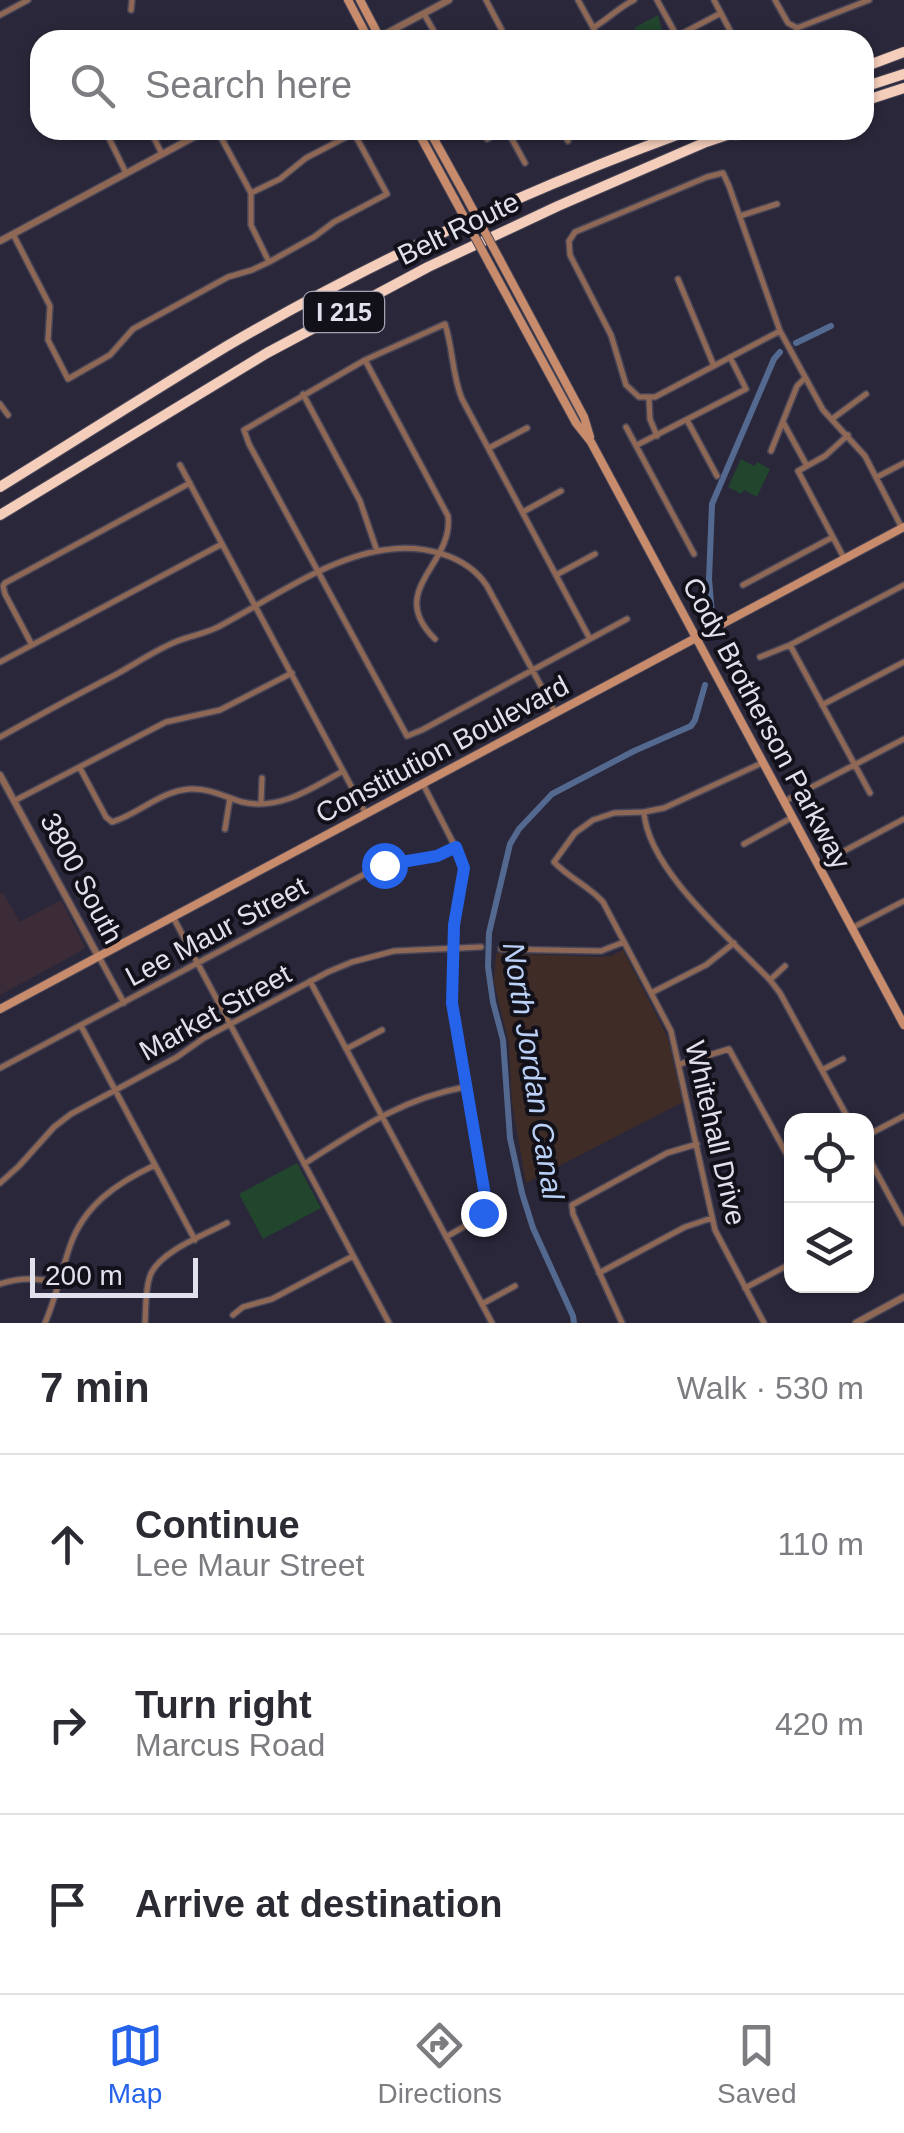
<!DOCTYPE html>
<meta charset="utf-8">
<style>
:root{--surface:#fff;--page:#f7f7f7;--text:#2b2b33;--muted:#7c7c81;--line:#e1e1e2;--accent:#2563eb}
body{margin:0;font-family:Arial,sans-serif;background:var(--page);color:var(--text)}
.controls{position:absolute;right:30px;bottom:30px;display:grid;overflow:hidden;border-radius:20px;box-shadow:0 2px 8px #0004}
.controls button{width:90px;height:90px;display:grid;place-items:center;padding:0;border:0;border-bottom:2px solid var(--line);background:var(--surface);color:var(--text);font:50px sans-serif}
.scale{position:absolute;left:30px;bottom:25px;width:168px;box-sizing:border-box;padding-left:10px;border:5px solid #e1e0ed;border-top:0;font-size:28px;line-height:35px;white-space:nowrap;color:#e1e0ed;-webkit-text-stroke:8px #12111a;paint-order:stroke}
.stop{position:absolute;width:30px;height:30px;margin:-22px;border:8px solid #2563eb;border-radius:50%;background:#fff}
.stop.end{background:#2563eb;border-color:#fff;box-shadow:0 2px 10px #0008}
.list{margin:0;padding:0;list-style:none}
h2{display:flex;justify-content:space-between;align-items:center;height:130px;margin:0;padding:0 40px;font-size:42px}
h2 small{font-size:32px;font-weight:400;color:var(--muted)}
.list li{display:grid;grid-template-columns:65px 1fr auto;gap:30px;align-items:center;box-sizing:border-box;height:180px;padding:0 40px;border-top:2px solid var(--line)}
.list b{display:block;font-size:38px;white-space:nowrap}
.list p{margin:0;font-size:32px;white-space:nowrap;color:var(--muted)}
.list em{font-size:32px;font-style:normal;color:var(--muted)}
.icon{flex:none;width:55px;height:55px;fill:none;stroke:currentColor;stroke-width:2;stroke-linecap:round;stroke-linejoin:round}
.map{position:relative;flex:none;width:904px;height:1323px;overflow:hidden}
.search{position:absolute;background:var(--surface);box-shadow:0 2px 8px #0004;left:30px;right:30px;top:30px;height:110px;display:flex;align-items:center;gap:25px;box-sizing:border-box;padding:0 35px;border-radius:30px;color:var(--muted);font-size:38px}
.sheet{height:670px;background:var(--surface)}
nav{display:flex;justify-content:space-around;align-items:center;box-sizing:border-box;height:140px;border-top:2px solid var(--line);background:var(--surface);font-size:28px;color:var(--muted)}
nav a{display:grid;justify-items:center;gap:5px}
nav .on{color:var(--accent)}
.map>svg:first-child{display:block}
.commercial{fill:#3c2c37}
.education{fill:#3f2c26}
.green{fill:#21452d}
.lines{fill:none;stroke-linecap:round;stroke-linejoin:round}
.canal{stroke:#546990;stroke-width:6}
.minor-casing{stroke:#474557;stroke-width:8}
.tertiary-casing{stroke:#474557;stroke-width:9}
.secondary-casing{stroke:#474557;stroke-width:10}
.motorway-casing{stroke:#474557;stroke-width:12}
.minor{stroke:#8f6855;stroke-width:5}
.tertiary{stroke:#8f6855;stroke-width:6}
.secondary{stroke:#c88b6b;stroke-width:8}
.motorway{stroke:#f5cebb;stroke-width:10}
.secondary-bridge-casing{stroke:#474557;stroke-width:10;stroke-linecap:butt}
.secondary-bridge{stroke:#c88b6b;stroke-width:8}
.route{stroke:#2563eb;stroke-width:12}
.labels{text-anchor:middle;stroke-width:8;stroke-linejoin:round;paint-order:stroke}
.shield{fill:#12111a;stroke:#a3a2ae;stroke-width:2.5}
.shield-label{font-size:25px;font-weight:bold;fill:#e1e0ed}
.street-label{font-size:28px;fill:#e1e0ed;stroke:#12111a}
.water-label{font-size:30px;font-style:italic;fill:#bbd0f7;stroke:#12111a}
</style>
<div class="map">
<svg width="904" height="1323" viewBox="0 0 904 1323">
<rect width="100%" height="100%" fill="#2a273a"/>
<path class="commercial" d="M3,893L20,922L61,900L85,947L81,951L0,995V894Z"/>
<path class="education" d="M623,950L668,1038L683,1102L526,1183L512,1103L509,1044L494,982L496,953L602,957L611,956Z"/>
<path class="green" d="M658,15L663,34L648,40L634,28Z
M741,459L754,466L757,462L770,469L757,497L744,490L741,494L728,487Z
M297,1163L321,1208L263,1239L239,1194Z"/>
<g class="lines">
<path class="canal" d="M796,343L831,326
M712,615L709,579L712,504L774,359L780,352
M574,1323L573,1316L533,1228L522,1193L510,1138L503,1040L493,1002L488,967L489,933L510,844L519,829L552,794L634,751L691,726L695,720L705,685"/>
<defs>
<path id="minor" d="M486,0L507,40
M578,0L600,40
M657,0L679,40
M714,0L735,40
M775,0L788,23L797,28L869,0
M131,10L132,0
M424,14L439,40
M0,15L28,0
M593,28C608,19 618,8 634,0
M537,40L541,38L543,40
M670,40L721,13
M105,130L126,173
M150,130L162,154
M217,130L251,193V225L269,262
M507,130L525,163
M562,130L568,141
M487,139L504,130
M740,216L777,204
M13,234L50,306L48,340L68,379L110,355L133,329L228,277L252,270L269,262L314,237L334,222L387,194L354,133L306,158L280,179L251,193
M678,279L714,366
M780,331L655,397H639L626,385L611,335L570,255L569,241L575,232L707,177L723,173L729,186L780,331L823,410L865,456L902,528
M365,360L448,516C454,565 385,590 435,639
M303,394L360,501L377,551
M649,399L650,419L657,436
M0,404L8,415
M832,419L866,394
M687,420L717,476
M783,422L807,466
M626,427L694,554
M637,445L746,389L730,357
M489,448L527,428
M771,451L797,386L805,378
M180,465L366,814
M877,477L904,463
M523,512L561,491
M844,558L798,471L825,456L848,435
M556,575L595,554
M743,585L833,537
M590,639L462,399C452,375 453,348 445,324L365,360L244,430L249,444L407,736L422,730L627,619
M32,645L5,594L3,586L5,583L190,483
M790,645L870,793
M760,657L790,645L904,585
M0,662L222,544
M822,705L904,662
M0,737C38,716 76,695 115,675C135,664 154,651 175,642C189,636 204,634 218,627C269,600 327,558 384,550C421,544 466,554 487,586L555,712
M762,763L664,808L644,812L614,813L593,820L575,833L554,862C569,878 589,886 603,902L671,1031L715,1230L764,1323
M80,768L106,817L112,822C139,814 160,791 190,789C209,788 225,797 242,802C280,811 312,788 343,771
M423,784L464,864L454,925L452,1003L486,1204L479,1218L446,1237
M14,801L166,722L220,710L292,673
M785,801L904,739
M261,804L262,778
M644,812C648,870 731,939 770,980L780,993L849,1120
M225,829L230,798
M744,844L793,817
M818,865L904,819
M173,917L389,1323
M852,928L904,901
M501,949L601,951L624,942
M99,957L124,1003
M770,980L785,966
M310,981L492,1323
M651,993L706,965L734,943
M81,1026L195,1240
M346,1049L382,1030
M680,1064L729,1049L792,1164
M0,1068L378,867L437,856L456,847
M822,1070L843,1059
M866,1136L904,1116
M866,1153L904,1223
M304,1164C359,1129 401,1099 465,1087
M0,1183L19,1166L54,1127L71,1114L177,1057L204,1038L328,972L352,962L394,951L481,947
M599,1273L685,1227L712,1218
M0,1284C20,1277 38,1278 59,1283
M745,1288L792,1263
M482,1304L515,1286
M233,1315L243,1307L272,1299L353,1256
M45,1323C56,1298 61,1272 70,1246C84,1205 117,1183 155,1165
M145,1323C146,1308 145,1290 150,1276C158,1252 206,1234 227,1223
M622,1323L573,1214L572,1205L667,1153L697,1144"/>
<path id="tertiary" d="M374,40L449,0
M0,241L207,130
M0,775L98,956
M856,1323L904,1297"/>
<path id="secondary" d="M348,0L369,40
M360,0L381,40
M417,130L455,200
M429,130L465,195
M500,260L584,417L590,437
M490,265L576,423L591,442L904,1025
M0,1009L904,527"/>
<path id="motorway" d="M864,67L904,52
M864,87L904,74
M864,101L904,88
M736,135L758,130
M0,487C76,440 151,392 227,346C374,260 531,188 690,130
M0,515L267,353L428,267L558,206L706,142L742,130"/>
</defs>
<use href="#minor" class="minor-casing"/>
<use href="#tertiary" class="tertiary-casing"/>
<use href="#secondary" class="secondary-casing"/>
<use href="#motorway" class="motorway-casing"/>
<use href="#minor" class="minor"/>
<use href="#tertiary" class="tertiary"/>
<use href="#secondary" class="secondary"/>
<use href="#motorway" class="motorway"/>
<defs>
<path id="secondary-bridge" d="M465,195L500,260
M455,200L490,265"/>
</defs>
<use href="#secondary-bridge" class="secondary-bridge-casing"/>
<use href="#secondary-bridge" class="secondary-bridge"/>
</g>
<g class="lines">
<path class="route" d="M384,865L437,856L456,847L464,868L454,925L452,1003L486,1201L483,1213"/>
</g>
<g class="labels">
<rect class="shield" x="304" y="292" width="80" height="40" rx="8"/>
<g class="shield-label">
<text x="344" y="321">I 215</text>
</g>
<g class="street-label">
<text transform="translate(458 228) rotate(-26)" y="10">Belt Route</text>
<text transform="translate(767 723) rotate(62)" y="10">Cody Brotherson Parkway</text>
<text transform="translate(442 749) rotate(-28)" y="10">Constitution Boulevard</text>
<text transform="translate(82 878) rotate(62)" y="10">3800 South</text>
<text transform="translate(216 931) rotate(-28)" y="10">Lee Maur Street</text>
<text transform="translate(215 1012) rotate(-29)" y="10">Market Street</text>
<text transform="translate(716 1133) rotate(77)" y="10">Whitehall Drive</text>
</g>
<g class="water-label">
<text transform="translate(533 1071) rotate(81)" y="10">North Jordan Canal</text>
</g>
</g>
</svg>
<div class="controls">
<button><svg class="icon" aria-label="locate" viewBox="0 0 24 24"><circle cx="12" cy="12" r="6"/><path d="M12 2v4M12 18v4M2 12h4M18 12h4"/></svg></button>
<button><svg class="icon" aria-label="layers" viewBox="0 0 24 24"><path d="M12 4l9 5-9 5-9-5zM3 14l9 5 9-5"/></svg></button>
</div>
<div class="scale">200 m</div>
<div class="stop" style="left:384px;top:865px"></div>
<div class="stop end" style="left:483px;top:1213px"></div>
<div class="search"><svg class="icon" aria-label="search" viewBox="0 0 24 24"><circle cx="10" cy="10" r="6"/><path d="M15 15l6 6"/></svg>Search here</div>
</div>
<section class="sheet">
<h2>7 min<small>Walk · 530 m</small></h2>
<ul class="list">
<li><svg class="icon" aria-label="ahead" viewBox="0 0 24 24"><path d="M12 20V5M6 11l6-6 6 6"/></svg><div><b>Continue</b><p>Lee Maur Street</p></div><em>110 m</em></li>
<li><svg class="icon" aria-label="right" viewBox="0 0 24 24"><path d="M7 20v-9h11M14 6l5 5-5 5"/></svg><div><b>Turn right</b><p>Marcus Road</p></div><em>420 m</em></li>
<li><svg class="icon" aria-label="arrive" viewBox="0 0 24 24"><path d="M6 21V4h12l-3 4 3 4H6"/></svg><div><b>Arrive at destination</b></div></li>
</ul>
</section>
<nav>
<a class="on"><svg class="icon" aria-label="map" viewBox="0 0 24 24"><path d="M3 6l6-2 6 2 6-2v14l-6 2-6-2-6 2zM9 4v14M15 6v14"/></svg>Map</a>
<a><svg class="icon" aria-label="directions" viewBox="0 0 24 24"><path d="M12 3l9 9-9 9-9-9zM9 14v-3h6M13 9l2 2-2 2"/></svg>Directions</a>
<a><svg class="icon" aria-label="saved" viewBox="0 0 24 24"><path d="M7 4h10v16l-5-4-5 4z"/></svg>Saved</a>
</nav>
